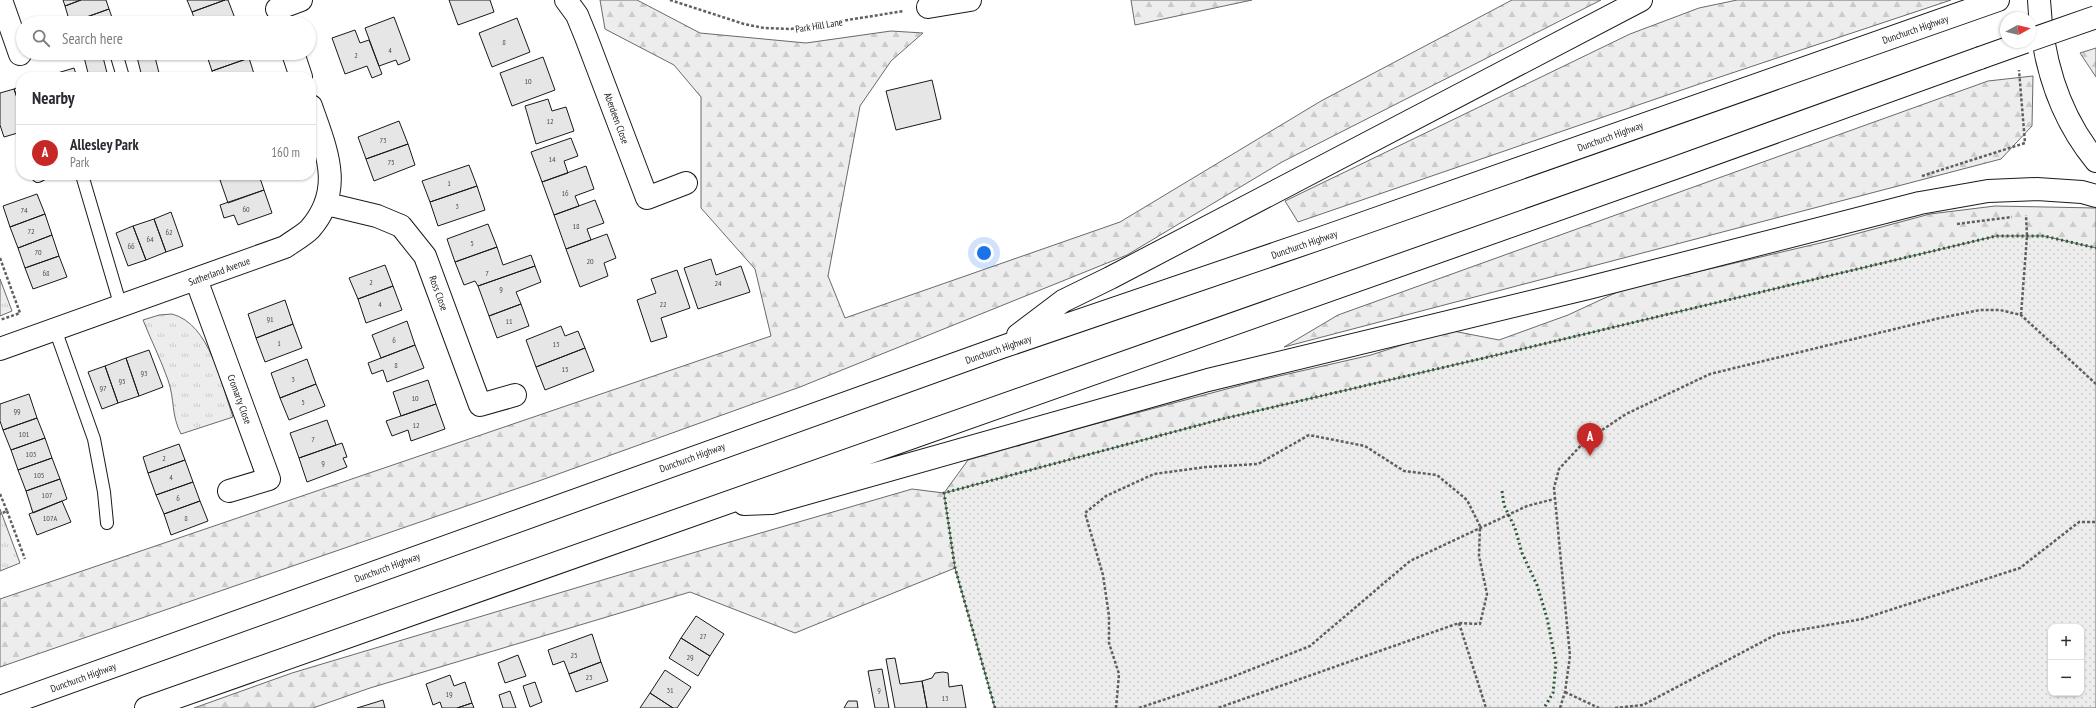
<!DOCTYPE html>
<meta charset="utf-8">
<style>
:root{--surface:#fff;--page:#f2f2f3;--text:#2b2b33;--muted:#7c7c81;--line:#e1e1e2;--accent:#c62828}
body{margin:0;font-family:"PT Sans Narrow",sans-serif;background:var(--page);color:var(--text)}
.controls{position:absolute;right:12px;bottom:12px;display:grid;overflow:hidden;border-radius:8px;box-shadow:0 1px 3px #0004}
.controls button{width:36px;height:36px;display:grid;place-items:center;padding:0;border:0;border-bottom:1px solid var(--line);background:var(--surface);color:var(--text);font:20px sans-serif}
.compass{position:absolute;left:2000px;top:12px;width:36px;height:36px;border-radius:50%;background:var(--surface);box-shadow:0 1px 3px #0004;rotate:82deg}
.you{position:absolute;left:984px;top:253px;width:14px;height:14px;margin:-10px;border:3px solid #fff;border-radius:50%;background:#1a73e8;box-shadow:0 0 0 6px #1a73e833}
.badge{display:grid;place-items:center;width:26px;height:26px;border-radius:50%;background:var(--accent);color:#fff;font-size:13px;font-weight:700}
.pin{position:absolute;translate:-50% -33px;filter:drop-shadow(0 1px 2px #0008)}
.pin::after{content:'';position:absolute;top:21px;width:14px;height:12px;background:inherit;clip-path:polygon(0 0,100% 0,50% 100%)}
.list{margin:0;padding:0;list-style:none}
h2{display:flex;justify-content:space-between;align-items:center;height:52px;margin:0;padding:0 16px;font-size:17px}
h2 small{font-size:13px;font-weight:400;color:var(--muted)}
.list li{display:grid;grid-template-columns:26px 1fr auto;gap:12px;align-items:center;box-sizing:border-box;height:56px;padding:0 16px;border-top:1px solid var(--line)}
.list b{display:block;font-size:15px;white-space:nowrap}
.list p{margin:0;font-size:13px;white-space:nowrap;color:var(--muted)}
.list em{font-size:13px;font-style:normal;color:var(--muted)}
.icon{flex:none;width:22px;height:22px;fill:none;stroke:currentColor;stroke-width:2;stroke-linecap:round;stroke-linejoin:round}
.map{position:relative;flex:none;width:2096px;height:708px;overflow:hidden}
.search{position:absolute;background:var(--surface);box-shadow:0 1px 3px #0004;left:16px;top:16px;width:300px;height:44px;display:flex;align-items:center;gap:10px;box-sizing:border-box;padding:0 14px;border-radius:22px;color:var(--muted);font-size:15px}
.panel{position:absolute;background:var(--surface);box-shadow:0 1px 3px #0004;left:16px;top:72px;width:300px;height:108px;border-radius:16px}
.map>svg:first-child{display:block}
.grass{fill:url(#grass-tufts);stroke:#6a6a6a}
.forest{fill:url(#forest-firs);stroke:#6a6a6a}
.park{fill:url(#park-dots);stroke:#6a6a6a;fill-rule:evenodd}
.building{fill:#e6e6e6;stroke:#1a1a1a}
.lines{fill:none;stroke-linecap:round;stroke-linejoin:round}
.lane-casing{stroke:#1a1a1a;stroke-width:14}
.street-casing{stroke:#1a1a1a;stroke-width:24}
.highway-casing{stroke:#1a1a1a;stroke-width:24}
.path{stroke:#5f5f5f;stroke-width:2.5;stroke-dasharray:3 2;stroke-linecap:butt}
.lane{stroke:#fff;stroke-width:12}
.street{stroke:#fff;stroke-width:22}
.highway{stroke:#fff;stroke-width:22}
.highway-bridge-casing{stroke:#1a1a1a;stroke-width:24;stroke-linecap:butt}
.highway-bridge{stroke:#fff;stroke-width:22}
.hedge{stroke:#2b5a34;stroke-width:3;stroke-dasharray:2 3;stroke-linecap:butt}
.labels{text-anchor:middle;stroke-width:3;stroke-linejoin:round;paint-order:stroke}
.number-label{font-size:8px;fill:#4d4d4d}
.street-label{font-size:10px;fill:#1a1a1a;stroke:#fff}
</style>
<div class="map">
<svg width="2096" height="708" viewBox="0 0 2096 708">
<defs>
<pattern id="grass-tufts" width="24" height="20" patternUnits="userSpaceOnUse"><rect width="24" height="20" fill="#ededed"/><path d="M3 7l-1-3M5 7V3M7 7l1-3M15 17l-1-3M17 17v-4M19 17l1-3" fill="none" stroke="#cbcbcb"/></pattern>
<pattern id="forest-firs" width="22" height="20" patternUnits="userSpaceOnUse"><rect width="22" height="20" fill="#ededed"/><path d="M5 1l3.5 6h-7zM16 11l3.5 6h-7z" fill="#cbcbcb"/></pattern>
<pattern id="park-dots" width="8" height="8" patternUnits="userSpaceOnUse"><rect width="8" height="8" fill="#ededed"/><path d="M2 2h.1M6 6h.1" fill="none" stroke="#cbcbcb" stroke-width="1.8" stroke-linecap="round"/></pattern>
</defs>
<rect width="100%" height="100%" fill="#fff"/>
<path class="grass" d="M0,279L12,311L0,316Z
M172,314C210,324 221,384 233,417L181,434C171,415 175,400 168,380C161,360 151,340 143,320L159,315Z
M0,509L20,563L0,571Z"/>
<path class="forest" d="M600,0H637L700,33L806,43L891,31L923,33L891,61L860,106L828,276L845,318L1120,222L1321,101L1512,0H1601L1282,162L1127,255L800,387L536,482L0,667V599L771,336L755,269L701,208V97L674,65L605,29Z
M1131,0H1252L1135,25Z
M1737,0H1951L1708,81L1298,222L1285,201L1630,34L1699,8Z
M2096,48V77L2080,53Z
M2033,76L2032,126L2001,159L1284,347L1338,315L1988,81Z
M1995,206L2096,208V355L995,708L955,568L795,633L690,592L370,688L313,708H194L292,673L716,546L912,489L944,493L968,460L1076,429L1253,382L1371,355L1448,330L1499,340L1568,315L1624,289L1833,240L1930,214Z"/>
<path class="park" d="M1996,236H2044L2096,248V708H995L955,568L944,493L1222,419L1501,354ZM2051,627H2081V693H2051Z"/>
<path class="building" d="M63,0H81L65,6Z
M81,0H106L109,9L70,23L65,6Z
M187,0H225L192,12Z
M225,0H228L236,21L231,23H196L192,12Z
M449,0H490L494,12L458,25Z
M109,9L114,23H70Z
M394,17L410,60L398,65L396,60L379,66L365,28Z
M517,18L530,52L492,67L479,33Z
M355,30L360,43L369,40L382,74L372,78L367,66L345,74L332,38Z
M83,53H102L108,77H89Z
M136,53H154L160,77H142Z
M206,53H247L249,58L212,71Z
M543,57L555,90L512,106L500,73Z
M249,58L255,77H214L212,71Z
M74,68L77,77H55L54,74Z
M932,80L941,119L896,130L886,91Z
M21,86V109L14,89Z
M14,89L21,109V132L4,137L0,125V93Z
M548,99L552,111L566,107L574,131L536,144L525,106Z
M399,121L408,144L366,159L358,137Z
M571,138L578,156L564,161L568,173L542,182L531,152Z
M408,144L415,165L374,181L366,159Z
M469,165L477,186L430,202L422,181Z
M586,166L594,189L575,196L579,206L554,215L542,182Z
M234,175H259L264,190L228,203L220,180Z
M477,186L485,210L438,226L430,202Z
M264,190L272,213L238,225L234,215L224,218L220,205Z
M37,194L45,214L10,227L3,206Z
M595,200L604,223L587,229L591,240L566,249L554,215Z
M171,212L183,246L166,252L154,219Z
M45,214L52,235L18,248L10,227Z
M154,219L166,252L146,260L133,226Z
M488,224L497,247L455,262L447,239Z
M133,226L146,260L128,266L116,233Z
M607,234L616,258L604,263L608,276L580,287L566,249Z
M52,235L59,256L25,268L18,248Z
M497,247L503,265L531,255L535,266L478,286L475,281L464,285L455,262Z
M59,256L67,277L33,289L25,268Z
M711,259L716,275L741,266L750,292L698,309L684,268Z
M385,265L393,286L358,299L349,278Z
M535,266L541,282L516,292L521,304L489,316L478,286Z
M677,270L690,308L661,318L667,337L651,342L637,300L656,293L651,279Z
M393,286L402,310L366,323L358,299Z
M285,300L293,324L256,338L248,314Z
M521,304L529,326L497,338L489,316Z
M407,321L415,345L381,358L372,335Z
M293,324L302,348L265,362L256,338Z
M561,326L565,336L578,331L585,348L536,367L526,340Z
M415,345L424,368L387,382L383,370L372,374L368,363Z
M585,348L594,371L545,390L536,367Z
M149,350L163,387L139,396L126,358Z
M126,358L139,396L118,403L105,366Z
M307,359L316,384L280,398L271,373Z
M105,366L118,403L102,409L88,372Z
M428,380L436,404L401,416L393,392Z
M316,384L325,406L289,420L280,398Z
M29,394L37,418L3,430L0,421V404Z
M436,404L445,429L411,441L408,430L392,436L386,421Z
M37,418L45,438L11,450L3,430Z
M327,420L336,445L299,458L290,433Z
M45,438L52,458L18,470L11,450Z
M342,443L347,457L343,458L347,467L307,482L299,458Z
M179,444L185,460L148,473L143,457Z
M52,458L60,479L26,491L18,470Z
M185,460L193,482L156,495L148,473Z
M60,479L67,499L33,513L26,491Z
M193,482L200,501L164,514L156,495Z
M62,501L71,522L37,535L29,514Z
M200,501L208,521L171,535L164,514Z
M696,616L724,634L710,656L681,638Z
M592,634L601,662L569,674L564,661L553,665L548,650Z
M681,638L710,656L698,676L669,658Z
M518,655L526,676L505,683L498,663Z
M895,658L900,684L922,681L927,708H895L886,659Z
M601,662L608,681L576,692L569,674Z
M882,669L889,708H875L868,671Z
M665,670L691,687L677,708H673L650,693Z
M943,672L948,673L949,687L962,685L966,708H927L922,681L932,678L935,673Z
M450,675L454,686L465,682L472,703L457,708H442L440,702L433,705L426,684Z
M535,682L542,702L530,707L523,686Z
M510,691L516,708H503L499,695Z
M650,693L673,708H640Z
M383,700L385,708H357Z
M848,701H857L858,708H844Z
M472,703L474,708H457Z"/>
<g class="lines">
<defs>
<path id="lane" d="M116,53L123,77
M82,175L121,307
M38,176L40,175
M55,329L94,439L104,492L107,523"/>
<path id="street" d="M1,0L20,54
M566,0L577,15L586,37L647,198L686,183
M928,7L970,0
M277,9L301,0
M293,53L301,77
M327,204L377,216L401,226L425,256L480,405L515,395
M196,279L269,479L229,491
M0,349L285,247C293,241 303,236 310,229C345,189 326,150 311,106"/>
<path id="highway" d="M2039,0C2042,59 2058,115 2096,161
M1018,335L1063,301L1110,278L1641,0
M744,504L772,503L1208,380L1588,288L1920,203L1988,191L2037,189L2082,192L2096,196
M0,707L1002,347L1327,236L1998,0
M146,708L1675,168L1980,58"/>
</defs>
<use href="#lane" class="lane-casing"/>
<use href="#street" class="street-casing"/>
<use href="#highway" class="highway-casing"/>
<path class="path" d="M670,0L744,24L764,28L791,29L904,11
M1922,176L2025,143L2019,70
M1957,224L2012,217
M0,258L20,313L0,320
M2021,315L2027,236L2026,215
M0,494L7,511L0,514
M7,511L25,559
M1459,623L1486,708
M1565,692L1599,708
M1116,708L1119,674L1109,643V616L1103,575L1085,513L1106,496L1154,474L1206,467L1258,464L1309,435L1365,446L1404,471L1437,475L1467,500L1480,526L1479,556L1487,594L1480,624L1459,623L1218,708
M1139,708L1232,677L1310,646L1410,561L1527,506L1554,499
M1560,708L1565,692L1570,656L1554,488L1559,469L1584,442L1626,414L1710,374L1940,318L1980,310H2000L2021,315L2096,384
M1615,708L1643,705L1777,634L1862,619L2020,568L2079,522H2096"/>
<use href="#lane" class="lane"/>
<use href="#street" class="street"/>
<use href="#highway" class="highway"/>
<defs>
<path id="highway-bridge" d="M2030,40L2096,17
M1980,58L2025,42"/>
</defs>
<use href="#highway-bridge" class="highway-bridge-casing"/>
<use href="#highway-bridge" class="highway-bridge"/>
<path class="hedge" d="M1502,491L1504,505L1515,528L1522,553L1537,585L1547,618L1556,664L1553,693L1544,708
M995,708L955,568L944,493L1222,419L1501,354L1996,236H2044L2096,248"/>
</g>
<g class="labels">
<g class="number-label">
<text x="504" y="45">8</text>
<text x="390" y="53">4</text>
<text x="356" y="58">2</text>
<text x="528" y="84">10</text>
<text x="550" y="124">12</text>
<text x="383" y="143">73</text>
<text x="552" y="162">14</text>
<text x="391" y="165">75</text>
<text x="449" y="186">1</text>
<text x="565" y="196">16</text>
<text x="457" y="209">3</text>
<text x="246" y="212">60</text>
<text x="24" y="213">74</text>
<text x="576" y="229">18</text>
<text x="31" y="234">72</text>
<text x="169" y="235">62</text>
<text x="150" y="242">64</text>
<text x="472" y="246">5</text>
<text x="131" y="249">66</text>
<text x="38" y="255">70</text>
<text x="590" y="264">20</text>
<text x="46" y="276">68</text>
<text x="487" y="276">7</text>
<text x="371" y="285">2</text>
<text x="718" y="286">24</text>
<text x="501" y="292">9</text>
<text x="380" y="307">4</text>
<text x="663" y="307">22</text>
<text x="270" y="322">91</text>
<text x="509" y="324">11</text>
<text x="394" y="343">6</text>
<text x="279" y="346">1</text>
<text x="556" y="347">13</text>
<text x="396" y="368">8</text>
<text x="565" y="372">15</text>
<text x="144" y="376">93</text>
<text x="293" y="382">3</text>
<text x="122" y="384">95</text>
<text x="103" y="391">97</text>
<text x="415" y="401">10</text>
<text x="303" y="405">5</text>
<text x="17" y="414">99</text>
<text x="416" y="428">12</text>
<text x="24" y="437">101</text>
<text x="313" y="442">7</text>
<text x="31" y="457">103</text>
<text x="164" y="461">2</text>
<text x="323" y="466">9</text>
<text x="39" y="478">105</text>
<text x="171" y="480">4</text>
<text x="47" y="498">107</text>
<text x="178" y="501">6</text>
<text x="50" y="521">107A</text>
<text x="186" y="521">8</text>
<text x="703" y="639">27</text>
<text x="574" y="658">25</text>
<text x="690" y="660">29</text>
<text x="589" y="680">23</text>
<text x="670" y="693">31</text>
<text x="879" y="693">9</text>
<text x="449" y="697">19</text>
<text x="945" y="701">13</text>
</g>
<g class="street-label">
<text transform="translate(819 25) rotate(-9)" y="4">Park Hill Lane</text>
<text transform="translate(1915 29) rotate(-19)" y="4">Dunchurch Highway</text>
<text transform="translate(617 118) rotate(70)" y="4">Aberdeen Close</text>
<text transform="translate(1610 136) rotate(-20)" y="4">Dunchurch Highway</text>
<text transform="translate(1304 244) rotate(-19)" y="4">Dunchurch Highway</text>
<text transform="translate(219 271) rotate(-20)" y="4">Sutherland Avenue</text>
<text transform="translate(439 293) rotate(70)" y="4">Ross Close</text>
<text transform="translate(998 349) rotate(-19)" y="4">Dunchurch Highway</text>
<text transform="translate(240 399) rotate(70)" y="4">Cromarty Close</text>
<text transform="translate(692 457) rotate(-20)" y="4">Dunchurch Highway</text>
<text transform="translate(387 567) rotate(-20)" y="4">Dunchurch Highway</text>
<text transform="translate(83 677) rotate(-20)" y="4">Dunchurch Highway</text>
</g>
</g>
</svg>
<div class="controls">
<button>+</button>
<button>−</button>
</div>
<svg class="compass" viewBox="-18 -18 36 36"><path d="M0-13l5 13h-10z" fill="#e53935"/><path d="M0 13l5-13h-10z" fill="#7c7c81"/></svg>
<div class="you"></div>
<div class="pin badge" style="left:1590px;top:456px">A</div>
<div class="search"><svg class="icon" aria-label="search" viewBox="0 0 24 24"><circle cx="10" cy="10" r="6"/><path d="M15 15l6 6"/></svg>Search here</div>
<section class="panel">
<h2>Nearby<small></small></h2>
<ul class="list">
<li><span class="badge">A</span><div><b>Allesley Park</b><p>Park</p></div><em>160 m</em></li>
</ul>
</section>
</div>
